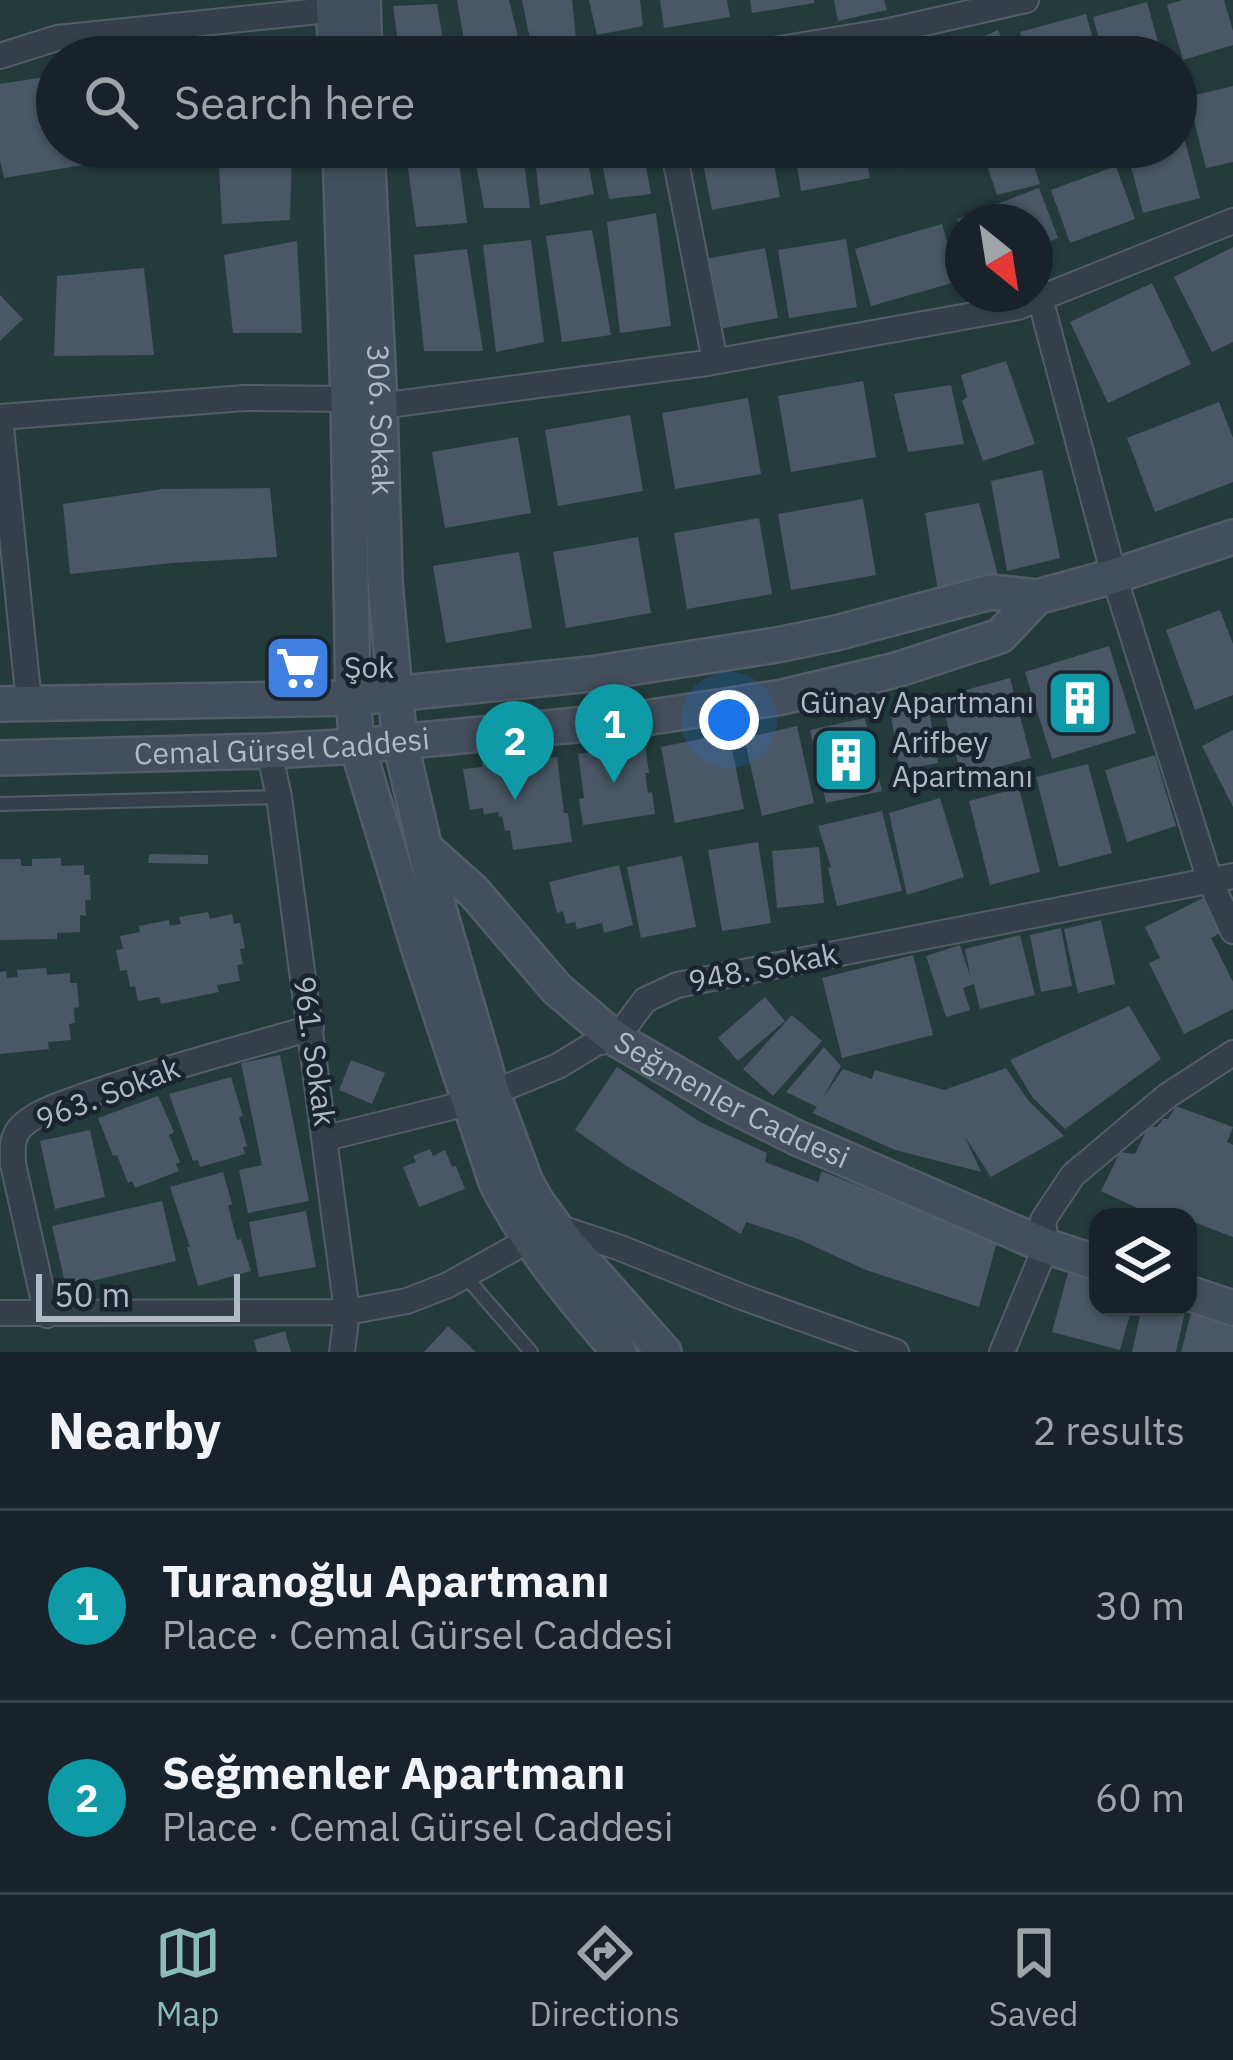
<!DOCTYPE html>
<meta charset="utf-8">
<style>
:root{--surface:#19222b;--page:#222a33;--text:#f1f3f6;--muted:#9fa4a9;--line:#373f47;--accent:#8bbbb9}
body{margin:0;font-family:"IBM Plex Sans",sans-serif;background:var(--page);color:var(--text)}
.controls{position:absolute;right:36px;bottom:36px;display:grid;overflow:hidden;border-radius:24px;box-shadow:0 3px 9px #0004}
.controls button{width:108px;height:108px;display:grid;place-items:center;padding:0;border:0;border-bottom:3px solid var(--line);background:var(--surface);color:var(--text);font:60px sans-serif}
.compass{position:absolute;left:945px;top:204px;width:108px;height:108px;border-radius:50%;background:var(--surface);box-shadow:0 3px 9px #0004;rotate:150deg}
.scale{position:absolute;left:36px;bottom:30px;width:204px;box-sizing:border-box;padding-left:12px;border:6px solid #b0bac5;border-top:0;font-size:33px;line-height:42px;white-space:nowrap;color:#b0bac5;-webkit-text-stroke:9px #1a242e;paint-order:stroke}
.you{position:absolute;left:729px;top:720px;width:42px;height:42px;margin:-30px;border:9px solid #fff;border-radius:50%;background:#1a73e8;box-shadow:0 0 0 18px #1a73e833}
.badge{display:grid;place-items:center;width:78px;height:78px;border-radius:50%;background:var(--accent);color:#fff;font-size:39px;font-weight:700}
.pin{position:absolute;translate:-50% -99px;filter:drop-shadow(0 3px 6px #0008)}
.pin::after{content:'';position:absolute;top:63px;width:42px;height:36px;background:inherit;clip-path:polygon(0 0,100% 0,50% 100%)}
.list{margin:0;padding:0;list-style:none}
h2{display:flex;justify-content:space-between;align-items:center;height:156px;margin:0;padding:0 48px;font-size:51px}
h2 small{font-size:39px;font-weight:400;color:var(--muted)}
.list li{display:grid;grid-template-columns:78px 1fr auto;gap:36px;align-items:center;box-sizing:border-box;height:192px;padding:0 48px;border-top:3px solid var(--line)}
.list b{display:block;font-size:45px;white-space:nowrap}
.list p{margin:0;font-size:39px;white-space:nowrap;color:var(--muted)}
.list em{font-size:39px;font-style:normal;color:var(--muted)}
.icon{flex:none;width:66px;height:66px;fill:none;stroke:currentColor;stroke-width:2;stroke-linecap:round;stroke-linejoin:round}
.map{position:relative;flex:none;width:1233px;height:1352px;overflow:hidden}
.search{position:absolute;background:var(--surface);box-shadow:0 3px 9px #0004;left:36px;right:36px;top:36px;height:132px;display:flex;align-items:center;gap:30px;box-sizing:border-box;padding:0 42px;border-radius:66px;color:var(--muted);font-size:45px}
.sheet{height:540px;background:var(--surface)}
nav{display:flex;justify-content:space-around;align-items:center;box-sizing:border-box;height:168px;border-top:3px solid var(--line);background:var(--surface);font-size:33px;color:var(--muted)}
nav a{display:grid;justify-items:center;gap:6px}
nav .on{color:var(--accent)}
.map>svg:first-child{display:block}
.green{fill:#243b3b;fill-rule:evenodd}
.building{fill:#4a5865}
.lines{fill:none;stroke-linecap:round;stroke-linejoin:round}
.lane-casing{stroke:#535d67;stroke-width:16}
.street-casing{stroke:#535d67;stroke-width:28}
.secondary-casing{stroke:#535d67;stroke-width:38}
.lane{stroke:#353f49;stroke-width:12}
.street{stroke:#353f49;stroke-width:24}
.secondary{stroke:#434f5c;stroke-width:33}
.labels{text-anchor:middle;stroke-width:9;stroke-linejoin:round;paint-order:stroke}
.street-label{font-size:30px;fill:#b0bac5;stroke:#1a242e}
.poi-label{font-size:30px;fill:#b0bac5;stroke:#1a242e;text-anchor:start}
</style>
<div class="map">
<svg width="1233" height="1352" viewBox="0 0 1233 1352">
<rect width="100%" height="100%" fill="#212e39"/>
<path class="green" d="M0,0H1233V1352H0ZM57,57H1176V147H57ZM963,222H1035V294H963ZM1098,1217H1188V1307H1098Z"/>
<path class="building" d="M457,0H509L522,54L504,57H467Z
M522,0H572L577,49H532Z
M589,0H640L643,26L597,35Z
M660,0H727L730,17L664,28Z
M750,0H814V3L752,13Z
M834,0H884L887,10L838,21Z
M1182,0H1224L1233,31V45L1183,60L1167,5Z
M1147,2L1162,57H1104L1093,17Z
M437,4L446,57H400L393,6Z
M1086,14L1098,57H1027L1020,32Z
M998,30L1010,57H961L957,48Z
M286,38L287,57H183L182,44Z
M57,75V147H156L157,153L4,178L0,160V84Z
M1233,86V162L1206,168L1188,97Z
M1176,107L1200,198L1143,213L1126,147H1176Z
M218,147H292L290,220L222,224Z
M405,147H457L467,223L416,227Z
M473,147H522L530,208H484Z
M534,147H585L594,194L540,205Z
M599,147H642L651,194L609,199Z
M700,147H771L780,197L712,210Z
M794,147H864L870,178L801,191Z
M891,147H958V148L898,169Z
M1002,147H1028L1040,184L997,195L983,153Z
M1052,147H1095V148L1055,160Z
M1116,166L1135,219L1070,243L1051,190Z
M1039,188L1058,238L1035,247V222H963V235L957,219Z
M656,213L671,326L620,333L607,222Z
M942,224L959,281L871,306L855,249Z
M592,230L611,335L562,342L546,236Z
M846,239L857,307L789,318L778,250Z
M531,240L544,342L496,352L483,245Z
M297,241L302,333H233L224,255Z
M1233,247V342L1212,352L1174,277Z
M765,248L778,318L719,329L706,259Z
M467,249L483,351H424L414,255Z
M144,268L154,355L54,356L57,276Z
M1152,283L1191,364L1108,403L1070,322Z
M0,295L23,319L0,341Z
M1006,361L1035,444L983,461L962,401L967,397L961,375Z
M863,381L876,457L791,472L778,396Z
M951,385L964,444L908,452L894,394Z
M748,398L761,474L675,489L662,413Z
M1219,402L1233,438V482L1155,512L1127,438Z
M630,415L643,491L558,506L545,430Z
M518,437L531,513L445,528L432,452Z
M1042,470L1060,558L1007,571L991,481Z
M270,488L277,557L172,563L70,574L63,504L163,489Z
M863,499L876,575L791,590L778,514Z
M979,503L998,575L938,591L925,513Z
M759,518L772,594L687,609L674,533Z
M638,537L651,613L566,628L553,552Z
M519,552L532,628L446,643L433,566Z
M1220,610L1233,644V695L1195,710L1166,630Z
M1109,646L1136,733L1052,759L1025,672Z
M1010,678L1031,758L962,777L940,697Z
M928,704L938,763L900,770L890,710Z
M865,718L882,791L826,803L810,730Z
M797,726L814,803L762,816L744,738Z
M1233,730V807L1202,746Z
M729,733L744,809L675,823L661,747Z
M645,744L649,773H645L648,793L652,792L655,814L583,825L579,799L584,798L578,754Z
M542,755V759L557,757L564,813H568L572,842L513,850L510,830L505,831L502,816L499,817L498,812L484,814L483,808L470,810L463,769L482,767V763L524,761V758Z
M1155,755L1176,826L1127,842L1105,770Z
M1088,764L1112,853L1059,867L1036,777Z
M1019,788L1040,872L990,885L969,801Z
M940,798L964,877L907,895L889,813Z
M882,811L902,891L837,906L828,868L831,867L818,826Z
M758,842L771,923L722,931L708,850Z
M819,847L824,903L777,908L772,851Z
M149,854L208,855V864L148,863Z
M682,856L696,927L641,938L627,867Z
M61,858V866L84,865V875H90L91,900H85L86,916L80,915V932L57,933V939L0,940V859H21V866H32V859Z
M619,865L633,925L604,933L602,923L577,929L575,922L566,924L563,911L557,913L549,882Z
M1203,898L1220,933L1211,938L1233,982V1009L1184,1034L1149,963L1160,958L1145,927Z
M208,912L210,919L232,914L234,924L240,923L245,948L240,949L243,964L237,965L240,981L217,985L219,992L161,1004L159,997L138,1001L135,986L130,987L127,970L120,971L116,950L123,949L120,936L140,932L139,926L169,920L170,926L181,924L179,917Z
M1101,920L1115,984L1078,993L1064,929Z
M1061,928L1072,986L1041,992L1030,935Z
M1020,935L1035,995L980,1009L974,984L963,988L970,1010L946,1017L926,956L960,945L971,979L965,949Z
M913,955L933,1035L842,1058L822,978Z
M46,968L47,975L70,973V983H77L79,1007L74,1008L75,1023L69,1024L71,1040L48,1042L49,1049L0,1054V972L6,971L7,978L18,977L17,970Z
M765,997L785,1021L738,1061L718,1038Z
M1129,1006L1161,1059L1065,1129L1033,1098L1010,1060Z
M792,1015L822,1041L773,1096L743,1069Z
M824,1047L841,1066L822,1099L843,1069L872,1079L875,1070L944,1090L1006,1068L1028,1100L1064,1136L991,1177L965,1137L981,1172L895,1150L812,1113L817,1107L786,1092Z
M280,1055L309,1201L248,1213L239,1170L262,1165L241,1063Z
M351,1060L385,1073L372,1104L339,1090Z
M617,1067L702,1123L767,1153L765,1162L818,1182L822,1171L997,1242L979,1307L866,1270L798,1239L746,1222L741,1234L625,1165L575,1130Z
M231,1077L243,1116L239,1117L247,1146L243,1147L245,1154L200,1167L198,1160L193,1161L169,1094Z
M158,1096L174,1132L169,1135L180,1162L176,1164L179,1171L135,1188L132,1181L128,1183L117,1155L113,1156L98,1118Z
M1176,1106L1233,1127L1227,1142L1233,1145V1237L1188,1220V1217H1178L1160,1211L1156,1217L1101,1191L1120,1152L1135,1154L1148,1127H1157L1163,1119H1168Z
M90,1130L105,1197L55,1209L40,1141Z
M430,1149L433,1156L445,1150L452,1167L456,1166L465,1189L419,1207L403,1167L416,1162L413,1156Z
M223,1172L232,1204L228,1206L237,1240L241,1239L251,1271L198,1286L187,1247H190L170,1187Z
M162,1201L176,1261L66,1287L52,1226Z
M306,1211L316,1267L259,1277L249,1222Z
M1069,1269L1098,1276V1307H1132L1120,1350L1052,1332Z
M1193,1306L1233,1320V1352H1181Z
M1142,1307H1186L1176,1352H1132Z
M448,1326L476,1352H424Z
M285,1331L291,1352H257L254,1340Z"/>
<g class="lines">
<defs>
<path id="lane" d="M0,804L279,797
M465,1276L531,1352"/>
<path id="street" d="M0,56L57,38L348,8
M731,57L889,31L1026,0
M673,147L715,361
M1040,298L1114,576L1210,881L1233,931
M0,417L244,398L348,399L380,406L707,363L1018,307L1233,221
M0,417L29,703
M269,751L279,797L347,1312L342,1352
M326,1138L468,1103L558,1066L596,1043L616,1039L645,1000L677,985L1233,876
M0,1313L347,1312L407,1301L448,1285L554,1226L618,1247L742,1297L896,1352
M47,1315L13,1164C13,1151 11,1138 20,1128C36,1111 66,1103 87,1095C161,1069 236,1050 311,1028
M1002,1352L1046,1246L1043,1220L1073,1175L1167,1096L1233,1053"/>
<g id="secondary">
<path d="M333,0L336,57"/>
<path d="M363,0L365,57"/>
<path d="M340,147L348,399L353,698L357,746L418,946L496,1182C528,1245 573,1298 619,1352"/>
<path id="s1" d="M367,147L380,406L385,582L395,692L400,741L439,909L493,1094L525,1180L537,1202L568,1244L664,1352"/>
<path d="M0,704L353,698L591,674L777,645L836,633L991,592L1037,597L1114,576L1233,537"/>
<path id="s2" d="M0,758L269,751L357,746L638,719L731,705L782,697L896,670L1000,636L1037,597"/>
<path id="s3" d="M425,848L474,892L557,989L616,1039L729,1104L795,1137L1046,1246L1098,1263"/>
<path d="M1188,1293L1233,1308"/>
</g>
</defs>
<use href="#lane" class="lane-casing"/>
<use href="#street" class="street-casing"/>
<use href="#secondary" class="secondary-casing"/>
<use href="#lane" class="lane"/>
<use href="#street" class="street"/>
<use href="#secondary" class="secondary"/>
</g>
<defs>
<symbol id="supermarket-square" viewBox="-11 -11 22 22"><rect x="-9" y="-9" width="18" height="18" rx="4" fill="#3f7fe0" stroke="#1a242e"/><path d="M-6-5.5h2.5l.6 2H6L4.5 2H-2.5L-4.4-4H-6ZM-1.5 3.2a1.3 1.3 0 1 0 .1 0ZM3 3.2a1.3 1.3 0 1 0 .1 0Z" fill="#fff"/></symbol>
<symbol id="building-square" viewBox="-11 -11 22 22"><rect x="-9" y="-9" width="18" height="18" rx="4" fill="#0f9aa8" stroke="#1a242e"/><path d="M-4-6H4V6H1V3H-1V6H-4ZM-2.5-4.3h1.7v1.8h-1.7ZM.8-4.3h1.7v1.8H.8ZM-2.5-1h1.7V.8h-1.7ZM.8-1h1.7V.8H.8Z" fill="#fff"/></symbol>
</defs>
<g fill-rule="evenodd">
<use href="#supermarket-square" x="260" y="630" width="76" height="76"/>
<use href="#building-square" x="1042" y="665" width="76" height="76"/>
<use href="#building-square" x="808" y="722" width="76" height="76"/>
</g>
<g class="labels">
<g class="street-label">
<text dy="10" stroke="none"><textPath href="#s1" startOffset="273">306. Sokak</textPath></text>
<text dy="10" stroke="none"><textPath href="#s2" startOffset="282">Cemal Gürsel Caddesi</textPath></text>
<text transform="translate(763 968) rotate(-11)" y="10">948. Sokak</text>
<text transform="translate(314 1051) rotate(82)" y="10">961. Sokak</text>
<text transform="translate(108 1094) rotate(-21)" y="10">963. Sokak</text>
<text dy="10" stroke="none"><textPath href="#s3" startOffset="402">Seğmenler Caddesi</textPath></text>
</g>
<g class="poi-label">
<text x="344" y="678">Şok</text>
<text x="1034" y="713" text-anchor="end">Günay Apartmanı</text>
<text x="892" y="753">Arifbey<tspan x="892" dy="34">Apartmanı</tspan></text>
</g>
</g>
</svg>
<div class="controls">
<button><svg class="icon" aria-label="layers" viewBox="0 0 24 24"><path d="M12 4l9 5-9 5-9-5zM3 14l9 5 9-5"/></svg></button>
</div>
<svg class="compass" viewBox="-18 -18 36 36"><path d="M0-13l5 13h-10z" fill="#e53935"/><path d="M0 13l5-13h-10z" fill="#9fa4a9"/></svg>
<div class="scale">50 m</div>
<div class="you"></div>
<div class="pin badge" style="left:614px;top:783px;background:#0f9aa8">1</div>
<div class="pin badge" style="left:515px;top:800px;background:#0f9aa8">2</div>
<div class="search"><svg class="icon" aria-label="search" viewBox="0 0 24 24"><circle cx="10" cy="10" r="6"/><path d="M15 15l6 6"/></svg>Search here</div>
</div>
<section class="sheet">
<h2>Nearby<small>2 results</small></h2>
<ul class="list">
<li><span class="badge" style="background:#0f9aa8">1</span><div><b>Turanoğlu Apartmanı</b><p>Place · Cemal Gürsel Caddesi</p></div><em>30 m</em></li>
<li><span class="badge" style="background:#0f9aa8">2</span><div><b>Seğmenler Apartmanı</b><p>Place · Cemal Gürsel Caddesi</p></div><em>60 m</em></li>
</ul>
</section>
<nav>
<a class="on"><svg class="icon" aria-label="map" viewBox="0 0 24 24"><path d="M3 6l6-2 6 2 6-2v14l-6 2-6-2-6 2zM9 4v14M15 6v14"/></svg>Map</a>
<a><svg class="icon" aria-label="directions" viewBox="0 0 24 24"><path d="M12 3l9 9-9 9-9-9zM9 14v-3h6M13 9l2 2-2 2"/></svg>Directions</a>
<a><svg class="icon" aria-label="saved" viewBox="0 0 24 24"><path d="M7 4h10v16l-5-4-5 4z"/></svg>Saved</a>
</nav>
